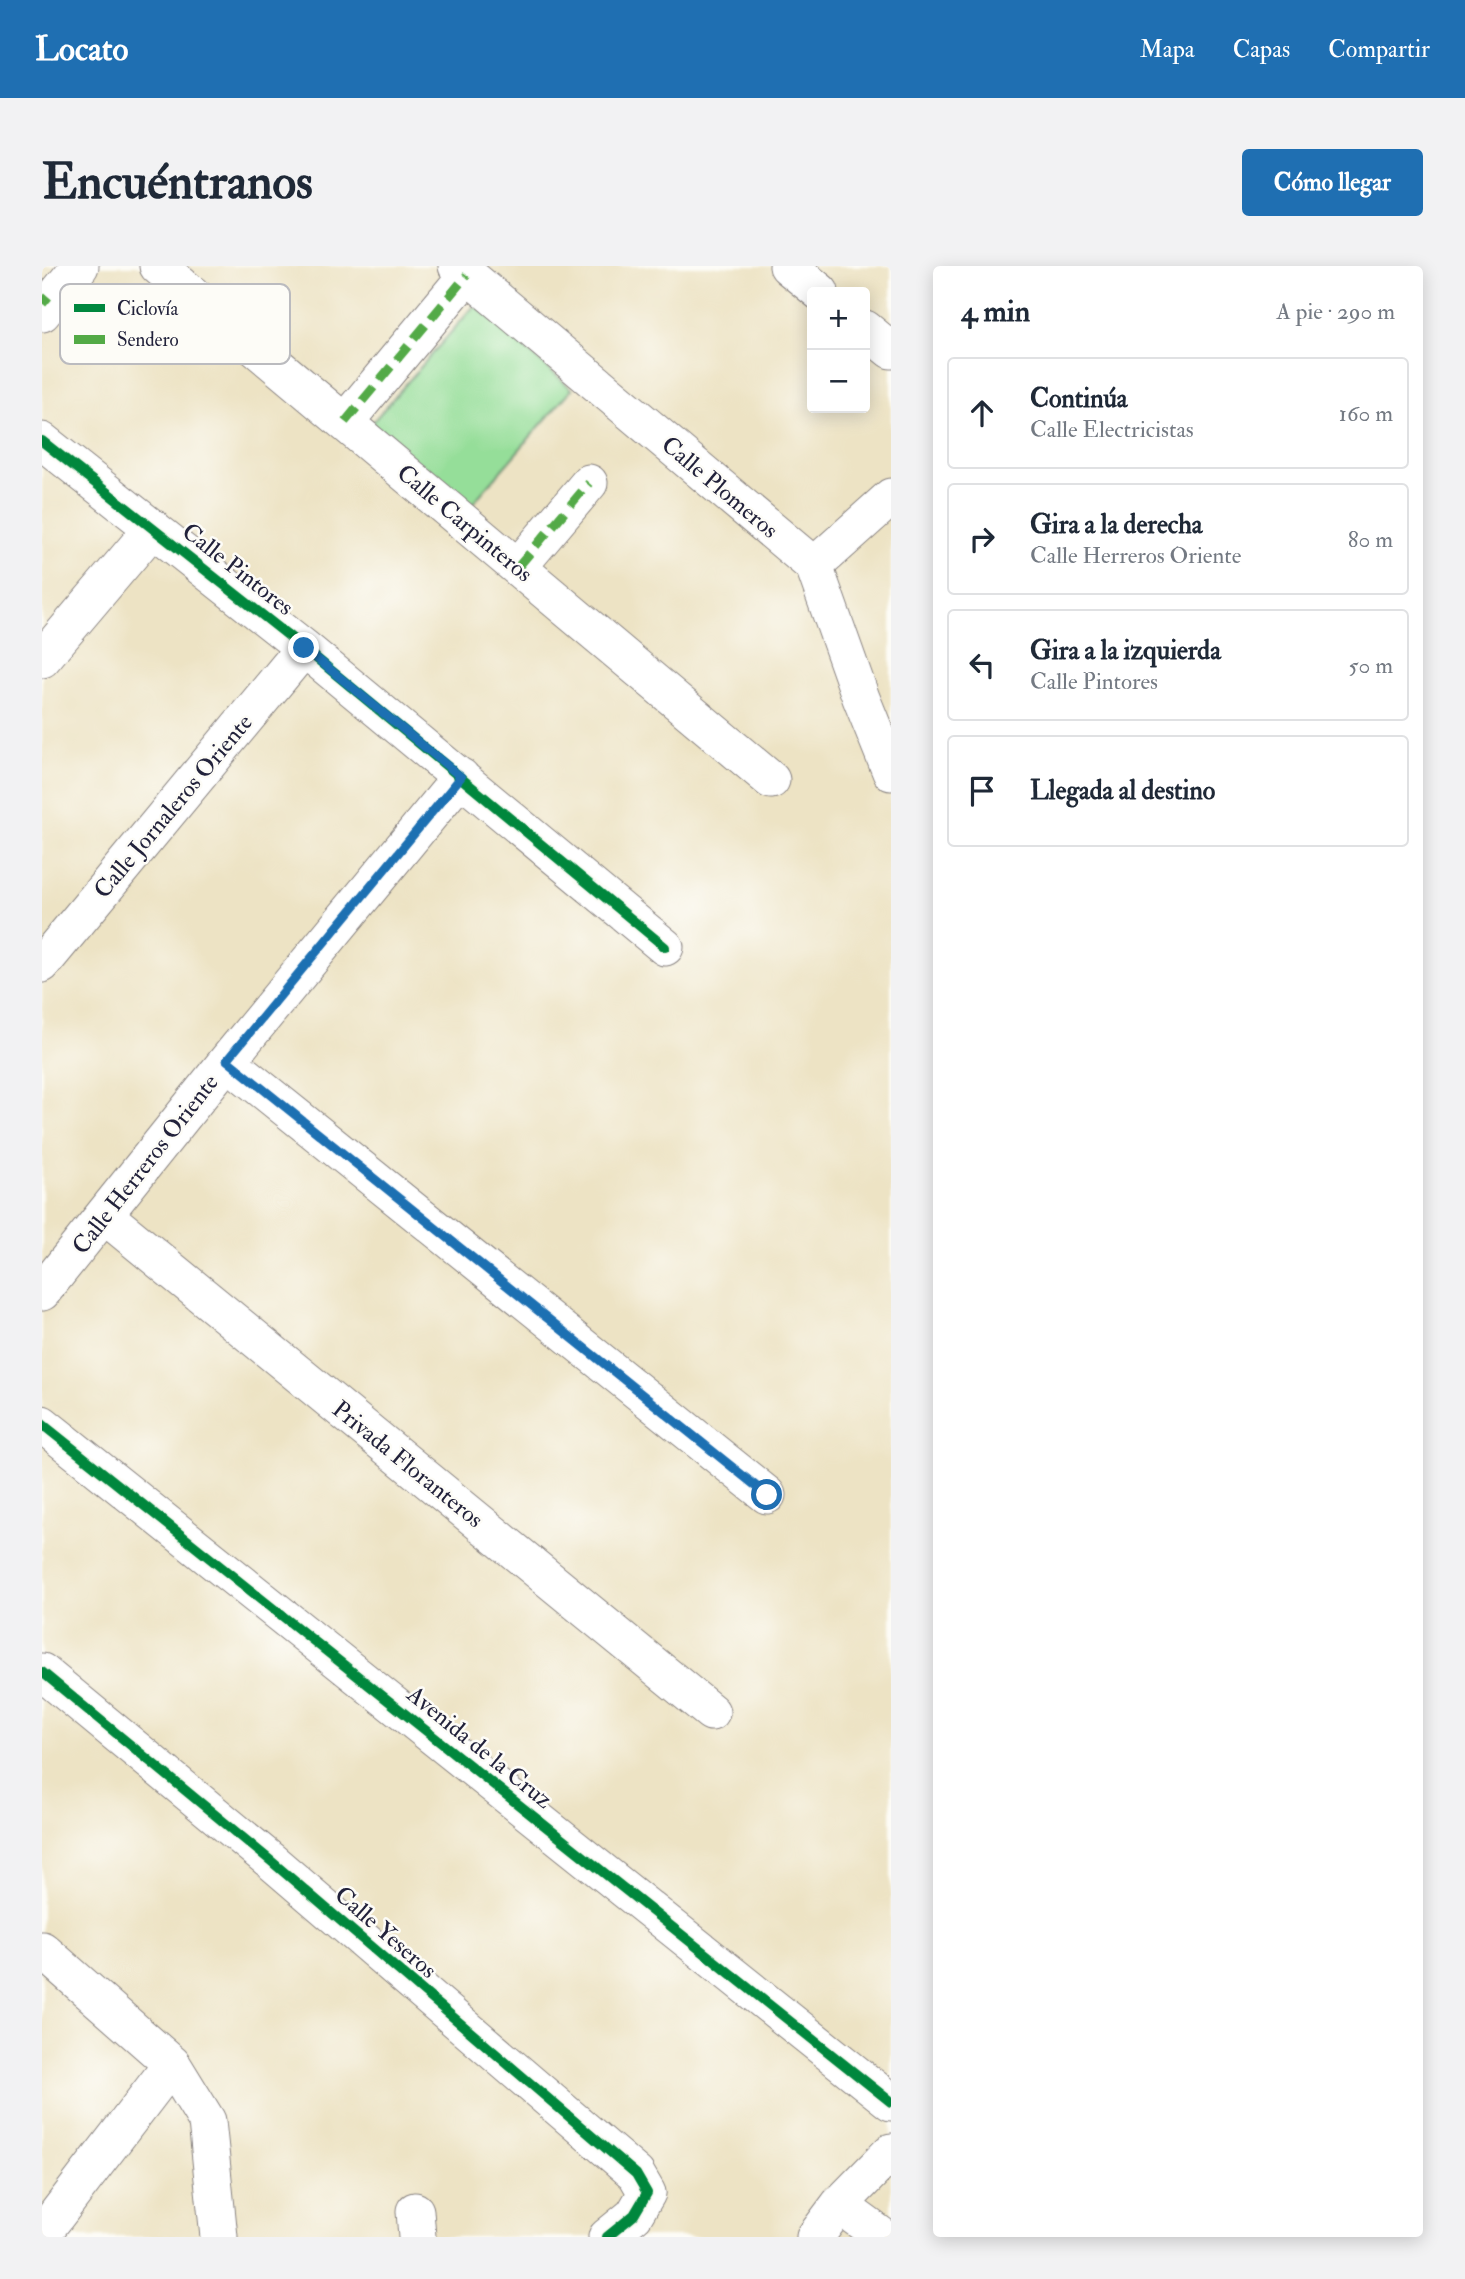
<!DOCTYPE html>
<html lang="es">
<meta charset="utf-8">
<style>
:root{--surface:#fff;--page:#f2f2f3;--text:#1f2937;--muted:#747a83;--line:#e0e1e3;--accent:#1f6fb2}
body{margin:0;font-family:"IM FELL Double Pica",serif;background:var(--page);color:var(--text)}
.controls{position:absolute;right:21px;top:21px;display:grid;overflow:hidden;border-radius:7px;box-shadow:0 4px 18px #0003}
.controls button{width:63px;height:63px;display:grid;place-items:center;padding:0;border:0;border-bottom:2px solid var(--line);background:var(--surface);color:var(--text);font:35px sans-serif}
.stop{position:absolute;width:21px;height:21px;margin:-16px;border:5px solid #1f6fb2;border-radius:50%;background:#fff}
.stop.end{background:#1f6fb2;border-color:#fff;box-shadow:0 2px 7px #0008}
.list{margin:0;padding:0;list-style:none}
h2{display:flex;justify-content:space-between;align-items:center;height:91px;margin:0;padding:0 28px;font-size:30px}
h2 small{font-size:23px;font-weight:400;color:var(--muted)}
.list li{display:grid;grid-template-columns:46px 1fr auto;gap:21px;align-items:center;box-sizing:border-box;height:112px;margin:0 14px 14px;padding:0 14px;border:2px solid var(--line);border-radius:7px}
.list b{display:block;font-size:26px;white-space:nowrap}
.list p{margin:0;font-size:23px;white-space:nowrap;color:var(--muted)}
.list em{font-size:23px;font-style:normal;color:var(--muted)}
.icon{flex:none;width:38px;height:38px;fill:none;stroke:currentColor;stroke-width:2;stroke-linecap:round;stroke-linejoin:round}
.map{position:relative;flex:none;width:849px;height:1971px;overflow:hidden;border-radius:7px}
header{display:flex;align-items:center;gap:42px;box-sizing:border-box;height:98px;padding:0 35px;background:var(--accent);color:#fff}
header strong{font-size:33px}
nav{display:flex;gap:38px;margin-inline-start:auto;font-size:24px}
.intro{display:flex;align-items:center;justify-content:space-between;box-sizing:border-box;height:168px;padding:0 42px}
h1{margin:0;font-size:49px}
.button{padding:18px 32px;border-radius:7px;background:var(--accent);color:#fff;font-size:24px;font-weight:700}
main{display:flex;gap:42px;padding:0 42px}
aside{flex:1;background:var(--surface);border-radius:7px;box-shadow:0 4px 18px #0003}
.map>svg:first-child{display:block}
.green{fill:#95de99;stroke:#5c806a;stroke-width:2}
.lines{fill:none;stroke-linecap:round;stroke-linejoin:round}
.minor-casing{stroke:#888280;stroke-width:39}
.minor{stroke:#fff;stroke-width:37}
.quiet{stroke:#53aa46;stroke-width:9;stroke-dasharray:18 9;stroke-linecap:butt}
.cycleway-casing{stroke:#fdfcf7;stroke-width:15}
.cycleway{stroke:#00873e;stroke-width:10}
.route{stroke:#1f6fb2;stroke-width:9}
.labels{text-anchor:middle;stroke-width:5;stroke-linejoin:round;paint-order:stroke}
.street-label{font-size:24px;fill:#22223b;stroke:#fdfcf7}
.key{fill:#fdfcf7;stroke:#bbbbbf;stroke-width:2}
.key-label{font-size:19px;fill:#22223b}
</style>
<header>
<strong>Locato</strong>
<nav><a>Mapa</a><a>Capas</a><a>Compartir</a></nav>
</header>
<div class="intro"><h1>Encuéntranos</h1><a class="button">Cómo llegar</a></div>
<main>
<div class="map">
<svg width="849" height="1971" viewBox="0 0 849 1971">
<rect width="100%" height="100%" fill="#fdfcf7"/>
<filter id="ink" filterUnits="userSpaceOnUse"><feTurbulence type="fractalNoise" baseFrequency=".0143" numOctaves="2"/><feDisplacementMap in="SourceGraphic" scale="14" xChannelSelector="R" yChannelSelector="G"/><feConvolveMatrix kernelMatrix="1 2 1 2 8 2 1 2 1" color-interpolation-filters="sRGB"/></filter>
<filter id="wash" filterUnits="userSpaceOnUse"><feTurbulence type="fractalNoise" baseFrequency=".00686" numOctaves="4" result="noise"/><feDisplacementMap in="SourceGraphic" scale="28" xChannelSelector="R" yChannelSelector="G"/><feGaussianBlur stdDeviation="1.57" result="paint"/><feColorMatrix in="noise" values="0 0 0 0 0 0 0 0 0 0 0 0 0 0 0 0 0 1.4 0 .05"/><feComposite in="paint" operator="in"/></filter>
<g filter="url(#wash)">
<rect width="100%" height="100%" fill="#ede3c4"/>
<path class="green" d="M433,39L530,123L424,245L327,160Z"/>
</g>
<g filter="url(#ink)">
<g class="lines">
<defs>
<path id="minor" d="M116,0L729,514
M415,0L772,300L819,432L849,506
M746,0L778,26
M0,47L38,0
M823,63L849,84
M303,156L425,9
M0,175L262,382L623,681
M772,300L849,231
M476,301L547,217
M0,393L111,262
M0,698L262,382
M185,795L725,1229
M62,949L669,1446
M0,1026L185,795L419,511
M0,1158L849,1836
M0,1406L229,1595L594,1908L605,1927L592,1949L565,1971
M0,1684L130,1798L165,1855L177,1971
M797,1939L841,1971
M373,1945L375,1971
M0,1968L130,1798
M773,1971L797,1939L849,1886"/>
</defs>
<use href="#minor" class="minor-casing"/>
<use href="#minor" class="minor"/>
<path class="quiet" d="M0,31L7,37
M303,156L425,9
M476,301L547,217"/>
<defs>
<path id="cycleway" d="M0,175L262,382L623,681
M0,1158L849,1836
M0,1406L229,1595L594,1908L605,1927L592,1949L565,1971"/>
</defs>
<use href="#cycleway" class="cycleway-casing"/>
<use href="#cycleway" class="cycleway"/>
</g>
</g>
<g class="lines" filter="url(#ink)">
<path class="route" d="M262,382L419,511L185,794L725,1229"/>
</g>
<g class="labels">
<g class="street-label">
<text transform="translate(678 221) rotate(40)" y="8">Calle Plomeros</text>
<text transform="translate(423 257) rotate(40)" y="8">Calle Carpinteros</text>
<text transform="translate(196 303) rotate(38)" y="8">Calle Pintores</text>
<text transform="translate(131 540) rotate(-50)" y="8">Calle Jornaleros Oriente</text>
<text transform="translate(103 898) rotate(-52)" y="8">Calle Herreros Oriente</text>
<text transform="translate(366 1198) rotate(39)" y="8">Privada Floranteros</text>
<text transform="translate(438 1481) rotate(39)" y="8">Avenida de la Cruz</text>
<text transform="translate(344 1666) rotate(41)" y="8">Calle Yeseros</text>
</g>
</g>
<rect x="18" y="18" width="230" height="80" rx="10" class="key"/>
<rect x="32" y="38" width="31" height="8" fill="#00873e"/>
<rect x="32" y="69" width="31" height="9" fill="#53aa46"/>
<g class="key-label">
<text x="75" y="49">Ciclovía</text>
<text x="75" y="80">Sendero</text>
</g>
</svg>
<div class="controls">
<button>+</button>
<button>−</button>
</div>
<div class="stop" style="left:725px;top:1229px"></div>
<div class="stop end" style="left:262px;top:382px"></div>
</div>
<aside>
<h2>4 min<small>A pie · 290 m</small></h2>
<ul class="list">
<li><svg class="icon" aria-label="ahead" viewBox="0 0 24 24"><path d="M12 20V5M6 11l6-6 6 6"/></svg><div><b>Continúa</b><p>Calle Electricistas</p></div><em>160 m</em></li>
<li><svg class="icon" aria-label="right" viewBox="0 0 24 24"><path d="M7 20v-9h11M14 6l5 5-5 5"/></svg><div><b>Gira a la derecha</b><p>Calle Herreros Oriente</p></div><em>80 m</em></li>
<li><svg class="icon" aria-label="left" viewBox="0 0 24 24"><path d="M17 20v-9H6M10 6l-5 5 5 5"/></svg><div><b>Gira a la izquierda</b><p>Calle Pintores</p></div><em>50 m</em></li>
<li><svg class="icon" aria-label="arrive" viewBox="0 0 24 24"><path d="M6 21V4h12l-3 4 3 4H6"/></svg><div><b>Llegada al destino</b></div></li>
</ul>
</aside>
</main>
